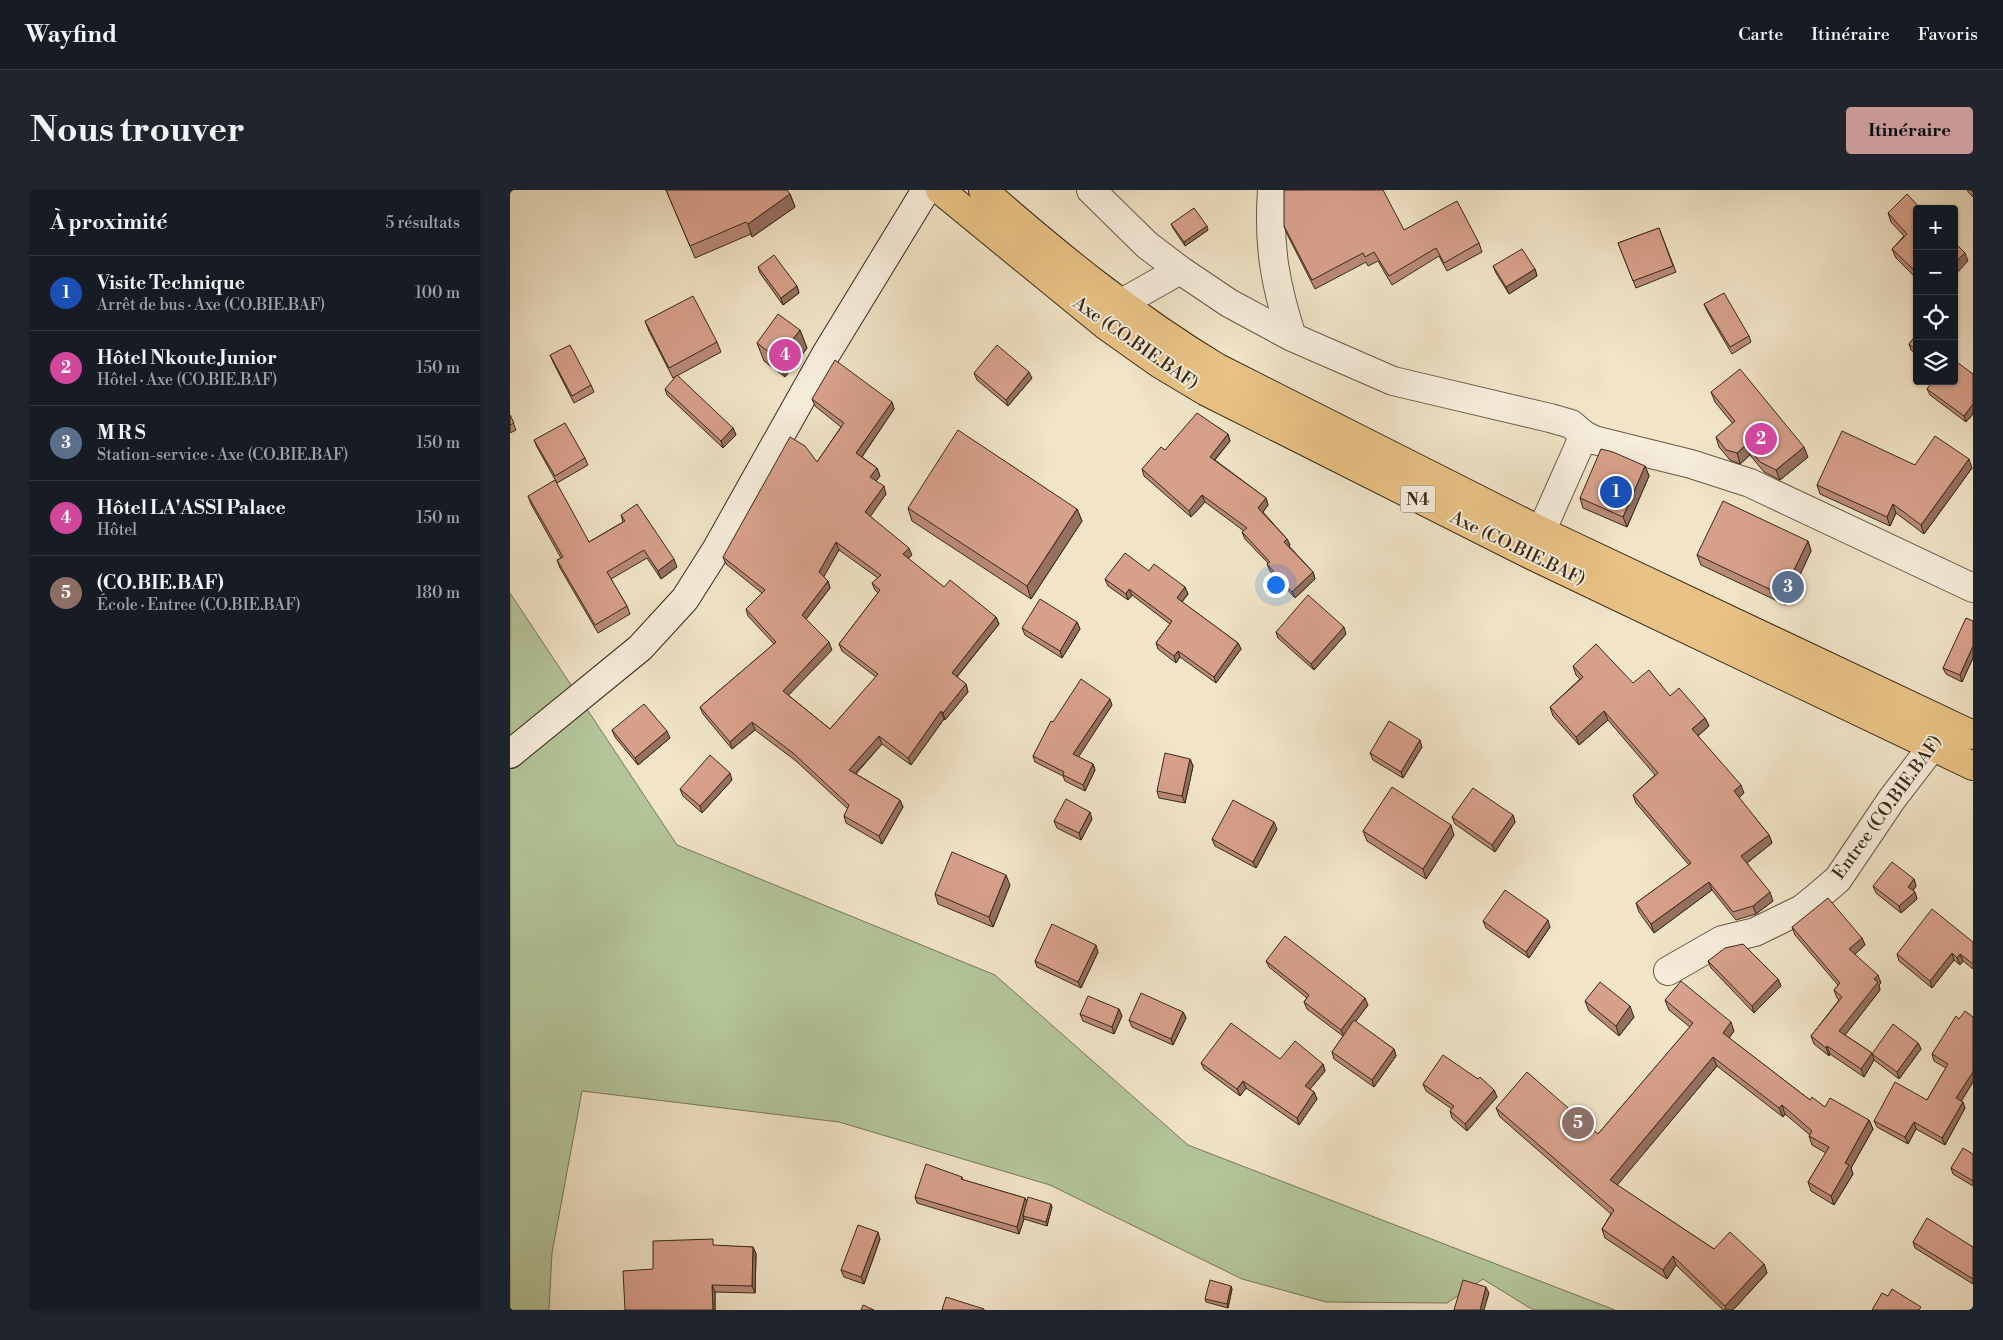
<!DOCTYPE html>
<html lang="fr">
<meta charset="utf-8">
<style>
:root{--surface:#171b24;--page:#20242c;--text:#f1f3f6;--muted:#9ea1a6;--line:#363941;--accent:#c59692}
body{margin:0;font-family:"Libre Bodoni",serif;background:var(--page);color:var(--text)}
.controls{position:absolute;right:15px;top:15px;display:grid;overflow:hidden;border-radius:5px;box-shadow:0 1px 4px #0004}
.controls button{width:45px;height:45px;display:grid;place-items:center;padding:0;border:0;border-bottom:1px solid var(--line);background:var(--surface);color:var(--text);font:25px sans-serif}
.you{position:absolute;left:765px;top:394px;width:18px;height:18px;margin:-12px;border:4px solid #fff;border-radius:50%;background:#1a73e8;box-shadow:0 0 0 8px #1a73e833}
.badge{display:grid;place-items:center;width:32px;height:32px;border-radius:50%;background:var(--accent);color:#fff;font-size:16px;font-weight:700}
.pin{position:absolute;translate:-50% -50%;border:2px solid #fff;box-shadow:0 1px 5px #0006}
.list{margin:0;padding:0;list-style:none}
h2{display:flex;justify-content:space-between;align-items:center;height:65px;margin:0;padding:0 20px;font-size:21px}
h2 small{font-size:16px;font-weight:400;color:var(--muted)}
.list li{display:grid;grid-template-columns:32px 1fr auto;gap:15px;align-items:center;box-sizing:border-box;height:75px;padding:0 20px;border-top:1px solid var(--line)}
.list b{display:block;font-size:19px;white-space:nowrap}
.list p{margin:0;font-size:16px;white-space:nowrap;color:var(--muted)}
.list em{font-size:16px;font-style:normal;color:var(--muted)}
.icon{flex:none;width:28px;height:28px;fill:none;stroke:currentColor;stroke-width:2;stroke-linecap:round;stroke-linejoin:round}
.map{position:relative;flex:none;width:1463px;height:1120px;overflow:hidden;border-radius:5px}
header{display:flex;align-items:center;gap:30px;box-sizing:border-box;height:70px;padding:0 25px;background:var(--surface);border-bottom:1px solid var(--line)}
header strong{font-size:24px}
nav{display:flex;gap:28px;margin-inline-start:auto;font-size:18px}
.intro{display:flex;align-items:center;justify-content:space-between;box-sizing:border-box;height:120px;padding:0 30px}
h1{margin:0;font-size:35px}
.button{padding:12px 22px;border-radius:5px;background:var(--accent);color:#111;font-size:18px;font-weight:700}
main{display:flex;gap:30px;padding:0 30px}
aside{flex:1;background:var(--surface);border-radius:5px;box-shadow:0 1px 4px #0004}
.map>svg:first-child{display:block}
.green{fill:#b4c59a;stroke:#767759}
.lines{fill:none;stroke-linecap:round;stroke-linejoin:round}
.street-casing{stroke:#675844;stroke-width:30}
.secondary-casing{stroke:#392918;stroke-width:30}
.highway-casing{stroke:#392918;stroke-width:30}
.street{stroke:#f6eddb;stroke-width:28}
.secondary{stroke:#f6eddb;stroke-width:28}
.highway{stroke:#e8c284;stroke-width:28}
.wall{fill:#b98a78;stroke:#392918;fill-rule:evenodd}
.shaded-wall{fill:#967061;stroke:#392918}
.building{fill:#d7a08b;stroke:#392918;fill-rule:evenodd}
.labels{text-anchor:middle;stroke-width:4;stroke-linejoin:round;paint-order:stroke}
.shield{fill:#f6eddb;stroke:#726452;stroke-width:1}
.shield-label{font-size:16px;font-weight:bold;fill:#392918}
.street-label{font-size:18px;fill:#392918;stroke:#f6eddb}
</style>
<header>
<strong>Wayfind</strong>
<nav><a>Carte</a><a>Itinéraire</a><a>Favoris</a></nav>
</header>
<div class="intro"><h1>Nous trouver</h1><a class="button">Itinéraire</a></div>
<main>
<aside>
<h2>À proximité<small>5 résultats</small></h2>
<ul class="list">
<li><span class="badge" style="background:#1a4fb4">1</span><div><b>Visite Technique</b><p>Arrêt de bus · Axe (CO.BIE.BAF)</p></div><em>100 m</em></li>
<li><span class="badge" style="background:#d1479c">2</span><div><b>Hôtel Nkoute Junior</b><p>Hôtel · Axe (CO.BIE.BAF)</p></div><em>150 m</em></li>
<li><span class="badge" style="background:#5c6f8a">3</span><div><b>M R S</b><p>Station-service · Axe (CO.BIE.BAF)</p></div><em>150 m</em></li>
<li><span class="badge" style="background:#d1479c">4</span><div><b>Hôtel LA'ASSI Palace</b><p>Hôtel</p></div><em>150 m</em></li>
<li><span class="badge" style="background:#8d6e63">5</span><div><b>(CO.BIE.BAF)</b><p>École · Entree (CO.BIE.BAF)</p></div><em>180 m</em></li>
</ul>
</aside>
<div class="map">
<svg width="1463" height="1120" viewBox="0 0 1463 1120">
<rect width="100%" height="100%" fill="#f1e4c7"/>
<filter id="stains"><feTurbulence type="fractalNoise" baseFrequency=".004" numOctaves="4"/><feColorMatrix values="0 0 0 0 .2 0 0 0 0 .09 0 0 0 0 .02 0 0 0 .5 -.17"/></filter>
<radialGradient id="worn" r=".72"><stop offset=".6" stop-color="#630" stop-opacity="0"/><stop offset="1" stop-color="#630" stop-opacity=".3"/></radialGradient>
<path class="green" d="M0,403L167,655L485,785L678,955L1105,1120H1023L973,1089L937,1113L816,1112L732,1089L540,995L329,932L72,901L42,1063L39,1120H0Z"/>
<g class="lines">
<defs>
<path id="street" d="M581,0L637,55L670,80L719,113L782,147L883,191L1040,228L1061,234L1074,245L1084,250L1181,274L1240,293L1463,398
M762,0C758,56 765,94 782,147
M610,114L670,80
M1022,362L1074,245
M1158,781L1212,750L1245,742L1292,719L1307,707L1328,689L1382,609L1422,557L1435,536"/>
<path id="secondary" d="M0,564L130,458L175,409L206,360L316,164L416,0"/>
<path id="highway" d="M430,0L595,135L650,174L695,201L1021,365L1463,576
M473,0C547,65 623,127 708,178L1031,341L1463,545"/>
</defs>
<use href="#street" class="street-casing"/>
<use href="#secondary" class="secondary-casing"/>
<use href="#highway" class="highway-casing"/>
<use href="#street" class="street"/>
<use href="#secondary" class="secondary"/>
<use href="#highway" class="highway"/>
</g>
<path class="wall" d="M156,0L280,4L285,17L242,47L241,44L185,68Z
M1457,0H1463V7L1459,3Z
M1407,19V89L1386,68L1382,59L1394,46L1381,32L1378,23Z
M661,34L698,40L675,56L663,38Z
M774,36L894,40L969,53L972,62L937,81L929,66L882,95L868,71L858,76L856,72L805,99L777,44Z
M1149,38L1166,82L1126,98L1108,53Z
M983,76L1025,79L1027,86L999,104L986,83Z
M248,77L287,96L289,103L273,115L250,83Z
M1194,114L1239,146L1241,152L1222,164L1197,121Z
M135,131L207,152L211,162L163,188L139,141Z
M290,140L297,158L275,187L254,171L247,153Z
M1407,144V165L1401,160L1399,154Z
M40,165L81,195L84,202L64,213L43,172Z
M464,183L522,188L498,216L467,190Z
M1463,184V224L1456,232L1420,205L1417,199Z
M155,199L223,238L226,245L213,258L157,205Z
M1201,202L1298,267L1270,290L1254,282L1240,265L1230,274L1220,270L1209,257L1206,247L1223,234L1205,212Z
M302,209L382,212L384,219L352,267L367,278L370,286L366,291L376,304L360,326L402,365L398,369L434,397L486,427L489,434L447,487L456,494L458,502L435,530L434,529L401,575L372,554L346,584L390,610L393,617L372,654L336,633L334,626L338,619L286,571L245,540L222,559L193,524L190,517L264,454L238,426L236,419L252,403L216,374L213,367L307,272L331,237L305,216ZM329,360L368,388L362,393L365,400L368,403L329,454L332,461L366,487L320,539L278,505L322,460L296,429L320,398L318,391L313,387Z
M0,225L6,240L0,243Z
M718,244L720,251L705,270L756,308L758,315L753,322L777,349L780,355L779,356L803,382L805,389L785,408L760,381L757,374L758,373L735,349L732,342L734,341L695,312L681,327L634,286L632,279L655,260Z
M24,250L75,268L78,275L47,293L27,257Z
M1405,275L1462,278L1414,344L1386,323L1380,336L1310,304L1307,295Z
M1135,276L1139,286L1117,337L1073,318L1070,308Z
M18,306L79,352L113,332L111,325L167,377L151,389L137,368L101,389L117,416L120,424L88,443L50,378L47,370L51,368L21,314Z
M398,318L567,319L572,331L521,409L402,331Z
M1298,351L1301,361L1276,415L1191,375L1187,365Z
M639,381L675,397L678,404L672,412L728,453L731,459L706,493L670,467L666,473L648,459L646,453L660,434L622,405L618,410L598,396L595,389Z
M1463,431V468L1452,492L1436,484L1433,478Z
M567,432L570,439L552,468L515,445L512,438Z
M766,442L836,444L804,480L768,448Z
M1063,476L1123,493L1160,506L1195,528L1199,536L1188,546L1234,603L1229,608L1259,645L1262,653L1237,673L1263,711L1246,724L1226,730L1202,700L1144,743L1129,722L1126,713L1179,675L1126,613L1123,605L1145,585L1098,530L1069,555L1043,526L1040,517L1070,489L1066,485Z
M602,515L568,567L583,574L585,580L575,601L555,591L553,586L525,572L523,566L543,532Z
M102,540L160,548L128,575L105,547Z
M912,557L893,588L863,570L860,563Z
M680,569L683,576L675,613L649,608L647,601Z
M222,590L192,623L173,606L170,599Z
M1003,625L1005,632L985,662L945,634L942,627Z
M582,629L571,650L547,638L544,631Z
M767,639L746,678L705,656L702,649Z
M853,641L944,645L916,689L857,651Z
M1404,689L1406,696L1403,701L1405,702L1407,709L1391,723L1366,703L1363,696Z
M500,695L483,737L428,714L425,704Z
M973,731L1040,737L1019,768L976,738Z
M1282,737L1352,748L1355,755L1345,764L1371,793L1369,795L1370,800L1335,845L1362,863V864L1408,853L1411,859L1389,889L1364,870L1354,887L1320,864L1319,866L1304,854L1301,846L1329,810L1327,808L1324,800L1328,795L1285,745Z
M1463,752V779L1453,771L1450,775L1444,770L1422,798L1389,771L1387,764Z
M588,762L571,798L527,777L525,771Z
M756,771L858,815L845,832L884,859L886,866L864,897L824,869L822,862L833,846L797,819L794,812L797,808L759,777Z
M1198,771L1268,789L1271,796L1244,823L1201,778Z
M1155,810L1224,841L1219,848L1300,910L1315,917L1359,930L1363,939L1341,978L1343,984L1324,1015L1301,1001L1298,992L1316,963L1302,955L1299,946L1300,945L1275,924L1273,927L1207,876L1107,995L1204,1059L1254,1074L1257,1083L1223,1120H1213L1166,1075L1157,1089L1095,1048L1092,1039L1101,1024L990,927L986,918L1088,944L1180,837L1159,820Z
M1075,811L1124,827L1109,846L1079,821Z
M609,819L612,826L604,844L573,831L570,824Z
M673,822L676,828L663,855L622,837L619,830Z
M1463,827V892L1451,911L1455,918L1435,955L1406,939L1398,954L1367,937L1364,931L1417,910L1436,878L1424,871L1422,864L1449,829Z
M691,873L813,874L815,881L800,899L804,902L807,909L789,935L736,898L730,906L694,879Z
M913,894L984,900L987,907L957,941L942,928L940,921L942,919L916,901Z
M1463,964V996L1443,984L1441,978Z
M452,987L453,990L515,1008L517,1011L542,1017L537,1036L514,1029L509,1044L407,1013L405,1007Z
M370,1049L354,1094L334,1087L331,1080Z
M1403,1052L1463,1057V1094L1405,1058Z
M206,1056L243,1057L246,1064L245,1103L205,1102V1120H115L143,1079Z
M722,1099L718,1118L696,1112L695,1109Z"/>
<path class="shaded-wall" d="M280,4L285,17L242,47L238,34Z
M697,36L698,40L675,56L674,52Z
M1455,63L1458,71L1444,86V73Z
M1025,79L1027,86L999,104L996,97Z
M287,96L289,103L273,115L271,108Z
M290,140L297,158L275,187L268,169Z
M519,182L522,188L498,216L496,210Z
M382,212L384,219L349,271L346,263Z
M1463,214V224L1456,232L1454,226Z
M223,238L226,245L213,258L211,251Z
M718,244L720,251L702,273L700,267Z
M1236,255L1240,265L1230,274L1227,263Z
M1294,257L1298,267L1270,290L1266,280Z
M1459,269L1462,278L1414,344L1411,335Z
M1135,276L1139,286L1117,337L1113,327Z
M367,278L370,286L363,294L360,287Z
M374,296L376,304L358,330L355,322Z
M692,305L695,312L681,327L679,321Z
M756,308L758,315L751,325L748,318Z
M1383,314L1386,323L1380,336L1377,327Z
M567,319L572,331L521,409L517,396Z
M777,349L780,355L776,358L774,352Z
M1298,351L1301,361L1276,415L1272,405Z
M326,352L329,360L312,390L309,382Z
M399,358L402,365L395,371L393,364Z
M164,369L167,377L151,389L148,381Z
M803,382L805,389L785,408L782,402Z
M318,391L320,398L294,432L292,425Z
M675,397L678,404L669,415L667,408Z
M619,399L622,405L618,410L616,404Z
M486,427L489,434L444,490L442,483Z
M567,432L570,439L552,468L550,461Z
M834,437L836,444L804,480L801,474Z
M319,452L322,460L276,508L273,501Z
M728,453L731,459L706,493L704,487Z
M1463,456V468L1452,492L1450,485Z
M668,461L670,467L666,473L664,466Z
M456,494L458,502L435,530L433,523Z
M600,509L602,515L566,571L563,564Z
M431,521L434,529L401,575L398,568Z
M1094,521L1098,530L1069,555L1066,547Z
M1195,528L1199,536L1185,548L1182,539Z
M242,532L245,540L222,559L220,552Z
M157,541L160,548L128,575L125,568Z
M369,546L372,554L342,587L339,580Z
M910,550L912,557L893,588L891,582Z
M680,569L683,576L675,613L672,606Z
M583,574L585,580L575,601L573,595Z
M220,583L222,590L192,623L190,616Z
M1231,595L1234,603L1227,610L1224,601Z
M390,610L393,617L372,654L369,646Z
M580,622L582,629L571,650L569,643Z
M1003,625L1005,632L985,662L982,655Z
M764,632L767,639L746,678L743,672Z
M941,635L944,645L916,689L913,679Z
M1259,645L1262,653L1234,675L1231,666Z
M496,685L500,695L483,737L479,727Z
M1404,689L1406,696L1401,703L1398,697Z
M1199,692L1202,700L1144,743L1141,734Z
M1260,702L1263,711L1246,724L1243,716Z
M1405,702L1407,709L1391,723L1389,716Z
M1038,730L1040,737L1019,768L1016,762Z
M1352,748L1355,755L1342,767L1339,759Z
M586,755L588,762L571,798L568,792Z
M1442,763L1444,770L1422,798L1420,791Z
M1450,764L1453,771L1450,775L1447,768Z
M1368,785L1371,793L1369,795L1370,800L1332,849L1329,841L1364,789Z
M1268,789L1271,796L1244,823L1242,816Z
M855,808L858,815L834,847L831,840Z
M1120,816L1124,827L1109,846L1106,836Z
M609,819L612,826L604,844L602,837Z
M673,822L676,828L663,855L661,849Z
M1221,832L1224,841L1216,852L1213,843Z
M1408,853L1411,859L1389,889L1387,882Z
M1317,856L1320,864L1319,866L1316,858Z
M884,859L886,866L864,897L862,890Z
M1362,863L1364,870L1354,887L1351,879Z
M1203,867L1207,876L1104,999L1100,990Z
M813,874L815,881L797,903L795,896Z
M1463,882V892L1449,915L1446,908Z
M733,891L736,898L730,906L727,899Z
M984,900L987,907L957,941L955,934Z
M804,902L807,909L789,935L787,928Z
M1453,912L1455,918L1435,955L1432,948Z
M1272,915L1275,924L1273,927L1269,918Z
M1359,930L1363,939L1341,978L1343,984L1324,1015L1321,1006L1335,973Z
M1404,932L1406,939L1398,954L1395,947Z
M515,1008L518,1014L513,1026L514,1029L509,1044L507,1037Z
M541,1014L542,1017L537,1036L536,1032Z
M368,1042L370,1049L354,1094L351,1087Z
M243,1057L246,1064L245,1103L242,1096Z
M1163,1066L1166,1075L1157,1089L1153,1080Z
M1254,1074L1257,1083L1223,1120H1216L1215,1116Z
M202,1095L205,1102V1120H203Z
M721,1096L722,1099L718,1118L717,1114Z
M976,1097L979,1103L974,1120H970Z"/>
<path class="building" d="M156,0H277L280,4L238,34L236,32L180,56Z
M774,0H873L894,40L947,11L969,53L934,73L926,58L879,86L864,62L855,67L853,63L802,90L774,36Z
M1397,4L1411,19H1407V83L1382,59L1397,44L1378,23Z
M684,18L697,36L674,52L661,34Z
M1149,38L1163,76L1123,91L1108,53Z
M1444,52L1455,63L1444,73Z
M1012,59L1025,79L996,97L983,76Z
M264,65L287,96L271,108L248,77Z
M1214,103L1239,146L1220,157L1194,114Z
M183,106L207,152L159,178L135,131Z
M268,124L290,140L268,169L247,153Z
M1407,144V161L1399,154Z
M60,155L81,195L62,206L40,165Z
M487,155L519,182L496,210L464,183Z
M325,170L382,212L346,263L367,278L360,287L374,296L355,322L399,358L393,364L434,397L440,390L486,427L442,483L456,494L433,523L431,521L398,568L369,546L339,580L390,610L369,646L334,626L339,615L283,563L242,532L220,552L190,517L266,452L236,419L255,400L213,367L280,247L295,256L307,272L334,233L302,209ZM326,352L371,385L362,393L370,400L329,454L368,484L320,539L273,501L319,452L292,425L318,391L309,382Z
M1444,170L1463,184V214L1454,226L1417,199L1423,191H1444Z
M1230,179L1294,257L1266,280L1250,272L1236,255L1227,263L1216,260L1206,247L1225,231L1201,202Z
M167,185L223,238L211,251L155,199Z
M687,223L718,244L700,267L756,308L748,318L777,349L774,352L803,382L782,402L757,374L760,372L732,342L737,338L692,305L679,321L632,279L651,257L655,260Z
M0,225L4,233L0,235Z
M55,233L75,268L45,286L24,250Z
M448,240L567,319L517,396L398,318Z
M1332,241L1405,275L1425,246L1459,269L1411,335L1383,314L1377,327L1307,295Z
M1091,259L1103,262L1135,276L1113,327L1070,308Z
M45,290L79,352L115,331L111,325L127,314L164,369L148,381L134,360L97,382L117,416L85,435L47,370L53,367L18,306Z
M1213,311L1298,351L1272,405L1187,365Z
M615,363L639,381L644,374L675,397L667,408L728,453L704,487L668,461L664,466L646,453L662,431L619,399L616,404L595,389Z
M798,405L834,437L801,474L766,442Z
M530,409L567,432L550,461L512,438Z
M1456,428L1463,431V456L1450,485L1433,478Z
M1086,454L1123,493L1139,480L1160,506L1169,498L1195,528L1182,539L1231,595L1224,601L1259,645L1231,666L1260,702L1243,716L1223,722L1199,692L1141,734L1126,713L1181,673L1123,605L1148,583L1094,521L1066,547L1040,517L1073,487L1063,476Z
M571,489L600,509L563,564L583,574L573,595L553,585L554,582L523,566L541,531L543,532Z
M134,514L157,541L125,568L102,540Z
M879,531L910,550L891,582L860,563Z
M655,563L680,569L672,606L647,601Z
M200,565L220,583L190,616L170,599Z
M882,597L941,635L913,679L853,641Z
M963,598L1003,625L982,655L942,627Z
M556,609L580,622L569,643L544,631Z
M723,610L764,632L743,672L702,649Z
M442,662L496,685L479,727L425,704Z
M1382,672L1404,689L1398,697L1405,702L1389,716L1363,696Z
M995,700L1038,730L1016,762L973,731Z
M1318,708L1352,748L1339,759L1368,785L1364,789L1368,792L1329,841L1362,863L1351,879L1317,856L1316,858L1301,846L1332,807L1324,800L1330,793L1282,737Z
M1422,719L1463,752V774L1450,764L1447,768L1442,763L1420,791L1387,764Z
M542,734L586,755L568,792L525,771Z
M775,746L855,808L831,840L794,812L799,805L756,771Z
M1233,754L1268,789L1242,816L1198,771L1215,758Z
M1171,791L1221,832L1213,843L1300,910L1302,907L1315,917L1320,908L1359,930L1335,973L1339,975L1321,1006L1298,992L1319,957L1299,946L1302,941L1272,915L1269,918L1203,867L1100,990L1204,1059L1220,1042L1254,1074L1215,1116L1163,1066L1153,1080L1092,1039L1104,1020L986,918L1017,882L1088,944L1183,833L1155,810Z
M1090,792L1120,816L1106,836L1075,811Z
M631,803L673,822L661,849L619,830Z
M578,806L609,819L602,837L570,824Z
M1455,821L1463,827V882L1446,908L1453,912L1432,948L1404,932L1395,947L1364,931L1385,892L1417,910L1438,874L1422,864L1446,826L1449,829Z
M844,830L884,859L862,890L822,862Z
M721,833L770,869L785,851L813,874L795,896L804,902L787,928L733,891L727,899L691,873Z
M1383,834L1408,853L1387,882L1362,864Z
M933,865L968,889L970,887L984,900L955,934L940,921L944,916L913,894Z
M1453,958L1463,964V991L1441,978Z
M416,974L452,987L451,989L515,1008L507,1037L405,1007Z
M518,1007L541,1014L536,1032L513,1026Z
M1417,1028L1463,1057V1089L1403,1052Z
M348,1035L368,1042L351,1087L331,1080Z
M203,1049V1055L243,1057L242,1096L202,1095L203,1120H115L113,1081L143,1079V1051Z
M700,1090L721,1096L717,1114L695,1109Z
M953,1090L976,1097L970,1120H944Z
M1382,1099L1411,1117L1409,1120H1362L1372,1103L1378,1106Z
M436,1107L474,1119V1120H432Z
M353,1115L364,1120H351Z"/>
<g class="labels">
<rect class="shield" x="890.5" y="295.5" width="35" height="27" rx="4"/>
<g class="shield-label">
<text x="908" y="315">N4</text>
</g>
<g class="street-label">
<text transform="translate(626 153) rotate(35)" y="6">Axe (CO.BIE.BAF)</text>
<text transform="translate(1008 358) rotate(26)" y="6">Axe (CO.BIE.BAF)</text>
<text transform="translate(1377 617) rotate(-54)" y="6">Entree (CO.BIE.BAF)</text>
</g>
</g>
<rect width="100%" height="100%" filter="url(#stains)"/>
<rect width="100%" height="100%" fill="url(#worn)"/>
</svg>
<div class="controls">
<button>+</button>
<button>−</button>
<button><svg class="icon" aria-label="locate" viewBox="0 0 24 24"><circle cx="12" cy="12" r="6"/><path d="M12 2v4M12 18v4M2 12h4M18 12h4"/></svg></button>
<button><svg class="icon" aria-label="layers" viewBox="0 0 24 24"><path d="M12 4l9 5-9 5-9-5zM3 14l9 5 9-5"/></svg></button>
</div>
<div class="you"></div>
<div class="pin badge" style="left:1106px;top:302px;background:#1a4fb4">1</div>
<div class="pin badge" style="left:1251px;top:249px;background:#d1479c">2</div>
<div class="pin badge" style="left:1278px;top:397px;background:#5c6f8a">3</div>
<div class="pin badge" style="left:275px;top:165px;background:#d1479c">4</div>
<div class="pin badge" style="left:1068px;top:933px;background:#8d6e63">5</div>
</div>
</main>
